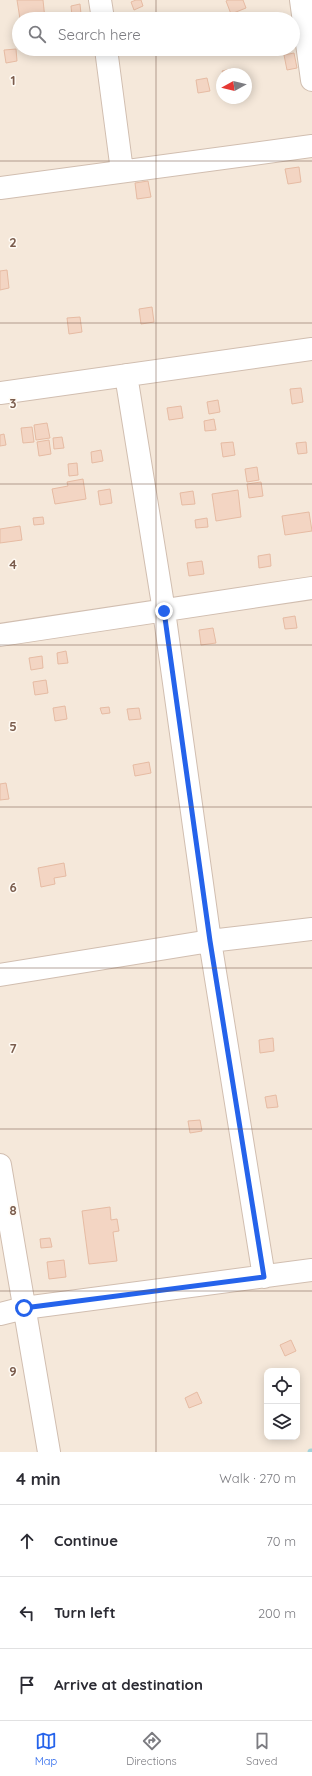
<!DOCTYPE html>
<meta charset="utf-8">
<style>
:root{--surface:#fff;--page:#f7f7f7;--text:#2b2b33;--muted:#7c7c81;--line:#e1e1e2;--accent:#2563eb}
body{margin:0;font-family:Quicksand,sans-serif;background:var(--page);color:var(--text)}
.controls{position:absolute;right:12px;bottom:12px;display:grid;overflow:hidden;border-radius:8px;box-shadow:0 2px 10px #0003}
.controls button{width:36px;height:36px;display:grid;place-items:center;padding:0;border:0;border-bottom:1px solid var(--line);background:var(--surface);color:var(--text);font:20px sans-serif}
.compass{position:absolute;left:216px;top:68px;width:36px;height:36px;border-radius:50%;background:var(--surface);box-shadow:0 2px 10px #0003;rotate:262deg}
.stop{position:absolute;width:12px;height:12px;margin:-9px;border:3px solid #2563eb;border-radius:50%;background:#fff}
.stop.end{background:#2563eb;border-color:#fff;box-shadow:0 1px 4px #0008}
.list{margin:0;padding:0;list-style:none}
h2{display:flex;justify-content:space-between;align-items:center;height:52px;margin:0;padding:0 16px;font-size:17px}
h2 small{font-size:13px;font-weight:400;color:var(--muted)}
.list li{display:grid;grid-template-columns:26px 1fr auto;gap:12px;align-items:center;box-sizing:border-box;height:72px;padding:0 16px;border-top:1px solid var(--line)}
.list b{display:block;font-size:15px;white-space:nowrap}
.list em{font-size:13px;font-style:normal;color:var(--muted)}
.icon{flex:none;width:22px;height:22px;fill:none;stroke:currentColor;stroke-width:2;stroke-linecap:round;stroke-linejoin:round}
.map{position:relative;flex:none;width:312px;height:1452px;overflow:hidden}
.search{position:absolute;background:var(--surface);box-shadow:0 2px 10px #0003;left:12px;right:12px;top:12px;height:44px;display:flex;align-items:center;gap:10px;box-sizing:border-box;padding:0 14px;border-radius:22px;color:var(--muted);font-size:15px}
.sheet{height:268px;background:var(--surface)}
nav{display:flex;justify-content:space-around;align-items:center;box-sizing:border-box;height:56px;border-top:1px solid var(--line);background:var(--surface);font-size:11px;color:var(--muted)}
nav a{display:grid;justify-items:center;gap:2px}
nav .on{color:var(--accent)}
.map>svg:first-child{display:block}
.residential{fill:#f5e8da;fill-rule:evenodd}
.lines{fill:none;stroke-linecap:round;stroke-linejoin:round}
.stream{stroke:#a5d3da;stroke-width:7}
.building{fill:#f3d5c3;stroke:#e6bba3}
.minor-casing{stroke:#d1beb0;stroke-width:24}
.minor{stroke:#fff;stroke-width:22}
.route{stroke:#2563eb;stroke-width:5}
.grid{fill:none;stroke:#7a5c4d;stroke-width:1;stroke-opacity:0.55}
.grid-label{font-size:13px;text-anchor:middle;font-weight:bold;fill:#7a5c4d;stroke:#fffaf3;stroke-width:3;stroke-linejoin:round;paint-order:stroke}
</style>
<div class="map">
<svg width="312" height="1452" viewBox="0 0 312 1452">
<rect width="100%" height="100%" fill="#fdf6ec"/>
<path class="residential" d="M0,0H312V1452H0ZM19,19H293V49H19ZM222,74H246V98H222ZM267,1371H297V1437H267Z"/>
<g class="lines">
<path class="stream" d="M311,1452H312"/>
</g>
<path class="building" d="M17,0H43L45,19H20Z
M136,0H141L143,6L134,10L131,2Z
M228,0H243L246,8L231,14L226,1Z
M80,4L81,14L72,16L71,6Z
M16,49L17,61L6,63L4,50Z
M294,53L297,68L287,70L284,55Z
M231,69L232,74H223L222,71Z
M207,78L210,91L198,93L196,80Z
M299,167L301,182L288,184L285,169Z
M148,181L151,197L137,199L135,183Z
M7,270L9,288L0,290V271Z
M152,307L154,322L141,324L139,309Z
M80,317L82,332L69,334L67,318Z
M301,388L303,402L292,404L290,389Z
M218,400L220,412L209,414L207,402Z
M181,406L183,418L169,420L167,408Z
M214,419L216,430L205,431L204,421Z
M47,423L50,438L36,440L34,425Z
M32,427L34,442L23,443L21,428Z
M4,434L6,445L0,446V435Z
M62,437L64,448L54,449L53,438Z
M49,440L51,454L39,456L37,442Z
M233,442L235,455L223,457L221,443Z
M306,442L307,453L298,454L296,443Z
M101,450L103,461L92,463L91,452Z
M77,463L78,475L69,476L68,464Z
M257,467L259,480L247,482L245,469Z
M83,479L86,499L55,504L52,489L68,486L67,482Z
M261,482L263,496L249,498L247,484Z
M110,489L112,503L100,505L98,491Z
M238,490L241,517L216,521L212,494Z
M193,491L195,504L182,505L180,493Z
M309,512L312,531L285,535L282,516Z
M43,517L44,524L34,525L33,518Z
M207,518L208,527L196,528L195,520Z
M20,526L22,540L0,543V529Z
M270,554L271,566L259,568L258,556Z
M202,561L204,574L189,576L187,563Z
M295,616L297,628L285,629L283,618Z
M213,628L216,643L201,645L199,630Z
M66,651L68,663L58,664L57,653Z
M42,656L43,668L31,670L29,658Z
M46,680L48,693L35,695L33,682Z
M65,706L67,719L55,721L53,708Z
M109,707L110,713L102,714L100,708Z
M139,708L141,719L129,720L127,709Z
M149,762L151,773L135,776L133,765Z
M6,783L9,799L0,800V784Z
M64,863L66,876L54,878L55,884L41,887L38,868Z
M273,1038L274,1051L260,1053L259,1040Z
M276,1095L278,1107L267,1108L265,1097Z
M200,1120L202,1131L190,1133L188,1121Z
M110,1207L111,1220L117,1219L119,1231L113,1232L117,1261L89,1264L82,1211Z
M50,1238L52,1247L41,1248L40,1239Z
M64,1260L66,1277L49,1279L47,1262Z
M291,1340L296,1351L285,1356L280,1345Z
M197,1392L202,1403L189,1408L185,1398Z"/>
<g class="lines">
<defs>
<path id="minor" d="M100,0L103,19
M301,0L312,80
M106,49L122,171
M0,188L312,146
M126,375L164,611L210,941L264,1277
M0,393L312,349
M0,635L312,588
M0,975L210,941L312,929
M0,1165L49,1452
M0,1314L24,1308L312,1270"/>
</defs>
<use href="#minor" class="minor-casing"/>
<use href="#minor" class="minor"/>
</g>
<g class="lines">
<path class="route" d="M24,1308L264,1277L210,941L164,611"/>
</g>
<path class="grid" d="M156,0V19M156,49V1452M0,161H312M0,323H312M0,484H312M0,645H312M0,807H312M0,968H312M0,1129H312M0,1291H312"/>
<g class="grid-label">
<text x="13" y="85">1</text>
<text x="13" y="247">2</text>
<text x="13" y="408">3</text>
<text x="13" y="569">4</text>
<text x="13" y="731">5</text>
<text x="13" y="892">6</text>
<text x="13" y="1053">7</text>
<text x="13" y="1215">8</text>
<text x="13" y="1376">9</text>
</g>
</svg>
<div class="controls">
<button><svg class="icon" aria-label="locate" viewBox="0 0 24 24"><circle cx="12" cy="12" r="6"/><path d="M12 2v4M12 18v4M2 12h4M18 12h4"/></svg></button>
<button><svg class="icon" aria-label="layers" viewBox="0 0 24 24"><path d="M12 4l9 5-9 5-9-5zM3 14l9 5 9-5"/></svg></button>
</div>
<svg class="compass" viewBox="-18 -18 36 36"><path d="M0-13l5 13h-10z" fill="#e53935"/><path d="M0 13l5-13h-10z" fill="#7c7c81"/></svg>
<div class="stop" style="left:24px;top:1308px"></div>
<div class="stop end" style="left:164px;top:611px"></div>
<div class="search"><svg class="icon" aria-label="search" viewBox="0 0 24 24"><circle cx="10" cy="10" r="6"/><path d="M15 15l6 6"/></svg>Search here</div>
</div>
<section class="sheet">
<h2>4 min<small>Walk · 270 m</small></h2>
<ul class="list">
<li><svg class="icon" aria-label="ahead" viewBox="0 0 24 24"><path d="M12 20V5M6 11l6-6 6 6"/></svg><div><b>Continue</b></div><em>70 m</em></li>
<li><svg class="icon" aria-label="left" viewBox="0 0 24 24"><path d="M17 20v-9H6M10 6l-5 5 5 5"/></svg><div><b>Turn left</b></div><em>200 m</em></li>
<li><svg class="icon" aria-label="arrive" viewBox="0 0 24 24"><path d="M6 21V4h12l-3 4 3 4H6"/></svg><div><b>Arrive at destination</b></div></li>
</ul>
</section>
<nav>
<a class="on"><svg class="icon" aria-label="map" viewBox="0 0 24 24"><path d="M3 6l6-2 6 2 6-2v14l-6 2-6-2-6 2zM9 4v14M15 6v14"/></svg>Map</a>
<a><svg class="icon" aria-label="directions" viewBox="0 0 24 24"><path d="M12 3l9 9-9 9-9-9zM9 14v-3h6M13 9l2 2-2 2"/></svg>Directions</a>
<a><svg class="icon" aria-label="saved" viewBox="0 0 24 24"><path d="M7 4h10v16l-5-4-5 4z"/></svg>Saved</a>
</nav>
